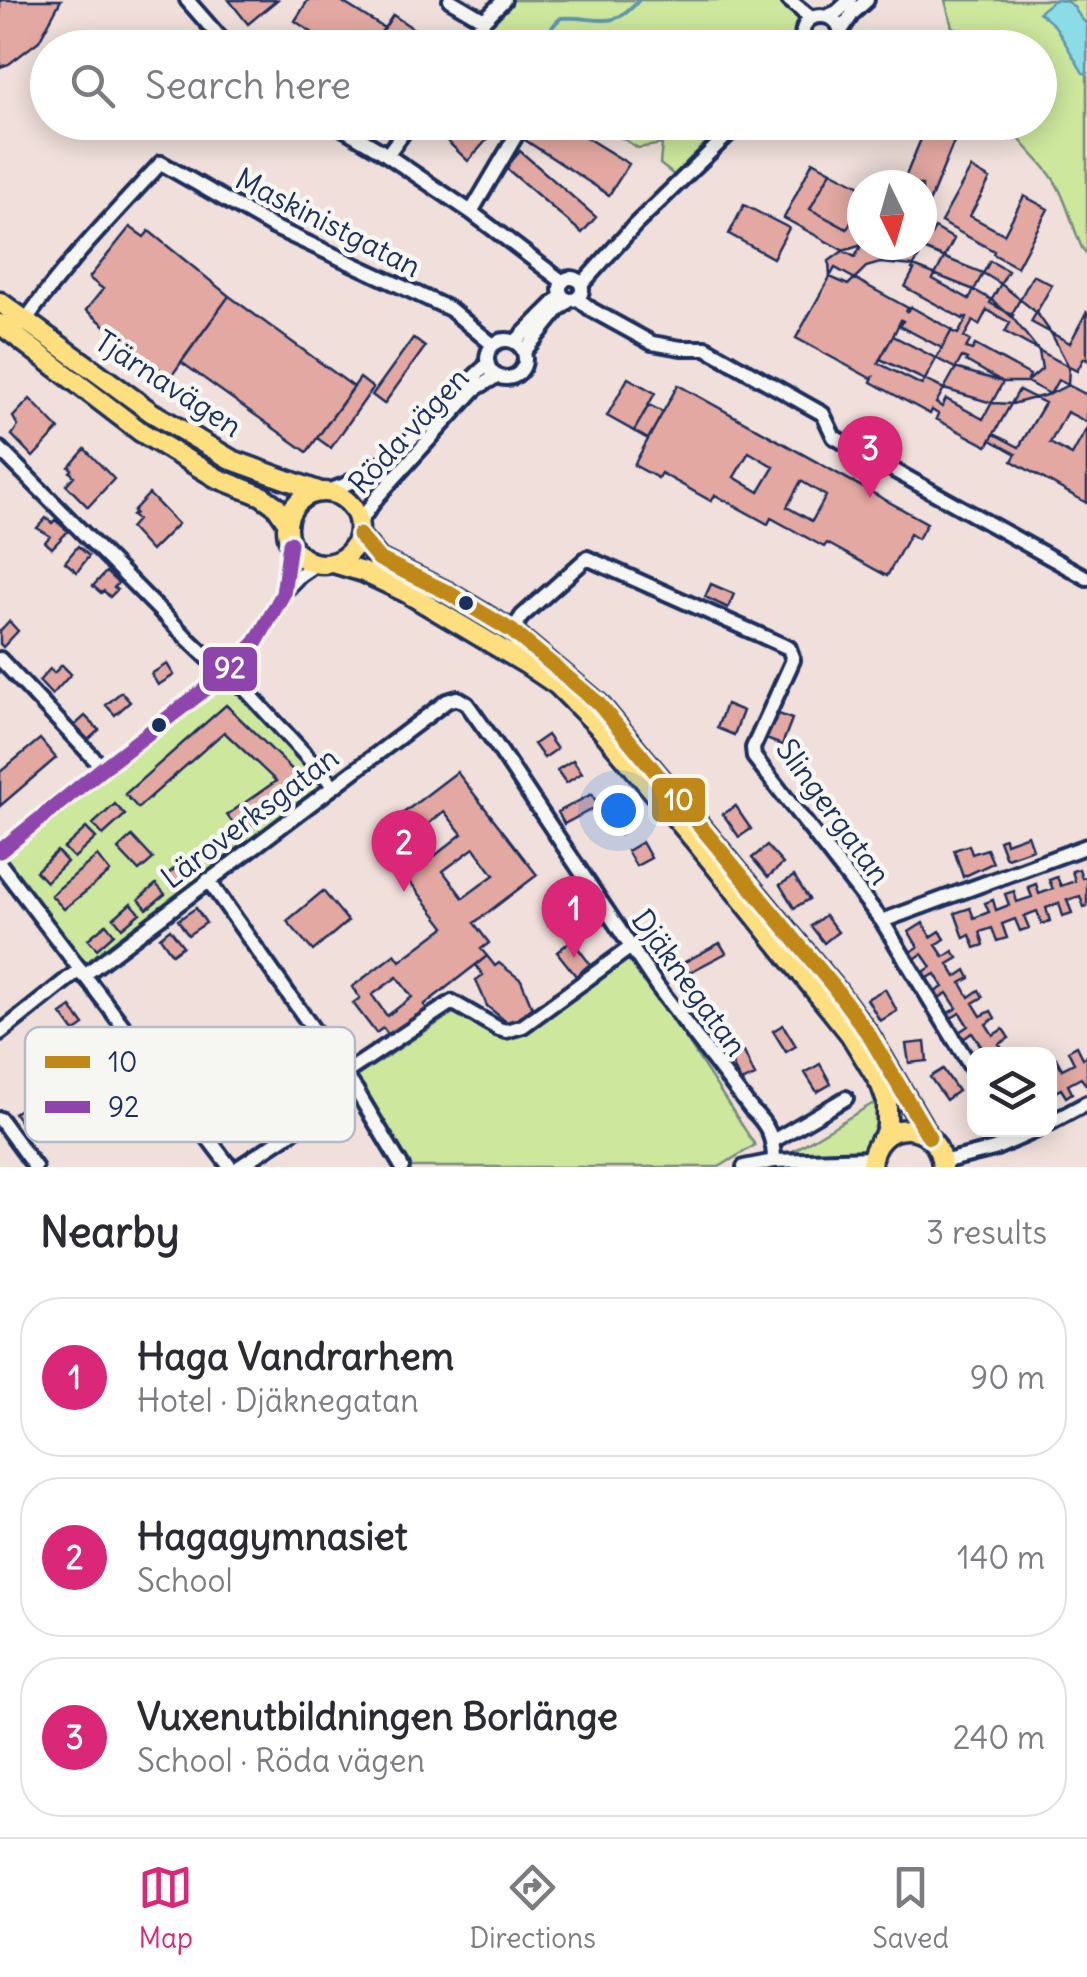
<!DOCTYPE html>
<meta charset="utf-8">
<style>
:root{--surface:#fff;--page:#f2f2f3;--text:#2b2b33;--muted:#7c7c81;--line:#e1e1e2;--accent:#db2777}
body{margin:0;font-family:Delius,sans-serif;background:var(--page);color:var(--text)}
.controls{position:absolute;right:30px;bottom:30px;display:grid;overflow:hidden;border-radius:20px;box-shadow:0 5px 25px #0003}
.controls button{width:90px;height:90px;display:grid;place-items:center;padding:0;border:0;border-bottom:2px solid var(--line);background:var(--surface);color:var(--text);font:50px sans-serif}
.compass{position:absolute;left:847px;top:170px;width:90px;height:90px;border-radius:50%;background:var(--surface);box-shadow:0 5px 25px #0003;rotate:175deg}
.you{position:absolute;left:618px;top:810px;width:35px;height:35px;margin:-25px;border:8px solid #fff;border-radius:50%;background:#1a73e8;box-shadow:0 0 0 15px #1a73e833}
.badge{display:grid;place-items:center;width:65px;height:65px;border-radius:50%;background:var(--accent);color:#fff;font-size:32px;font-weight:700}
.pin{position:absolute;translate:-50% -82px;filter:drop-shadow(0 2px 5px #0008)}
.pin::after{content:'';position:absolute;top:52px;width:35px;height:30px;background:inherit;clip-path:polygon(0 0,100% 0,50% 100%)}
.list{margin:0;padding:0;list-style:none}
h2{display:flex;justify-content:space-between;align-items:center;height:130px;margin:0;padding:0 40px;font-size:42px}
h2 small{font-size:32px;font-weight:400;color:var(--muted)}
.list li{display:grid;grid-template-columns:65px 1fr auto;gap:30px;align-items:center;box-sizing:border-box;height:160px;margin:0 20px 20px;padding:0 20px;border:2px solid var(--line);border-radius:40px}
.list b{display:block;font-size:38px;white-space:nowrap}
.list p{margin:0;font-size:32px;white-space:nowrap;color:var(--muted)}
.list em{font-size:32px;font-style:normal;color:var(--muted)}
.icon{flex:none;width:55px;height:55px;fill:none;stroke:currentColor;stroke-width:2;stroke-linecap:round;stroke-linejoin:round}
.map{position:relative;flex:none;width:1087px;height:1167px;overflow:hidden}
.search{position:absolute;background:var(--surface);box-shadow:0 5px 25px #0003;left:30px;right:30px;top:30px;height:110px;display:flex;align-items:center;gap:25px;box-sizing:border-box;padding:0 35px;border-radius:55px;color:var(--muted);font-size:38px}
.sheet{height:670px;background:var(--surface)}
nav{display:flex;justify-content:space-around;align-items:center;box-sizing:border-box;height:140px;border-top:2px solid var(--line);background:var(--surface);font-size:28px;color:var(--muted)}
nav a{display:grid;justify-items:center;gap:5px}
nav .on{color:var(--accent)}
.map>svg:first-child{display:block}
.green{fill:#cde79d;stroke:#748b7e;stroke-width:2.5}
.water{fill:#8cdce7;stroke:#5f97b0;stroke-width:2.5}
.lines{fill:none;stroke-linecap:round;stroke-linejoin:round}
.stream{stroke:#5f97b0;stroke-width:4}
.building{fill:#e2a8a1;stroke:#1b2f5e;stroke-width:2.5;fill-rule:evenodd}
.minor-casing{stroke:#1b2f5e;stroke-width:20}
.highway-casing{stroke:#1b2f5e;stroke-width:25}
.minor{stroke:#f6f6f2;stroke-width:12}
.highway{stroke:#fedf80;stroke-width:18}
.bus-1-casing{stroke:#f6f6f2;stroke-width:22}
.bus-2-casing{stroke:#f6f6f2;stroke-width:22}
.bus-1{stroke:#c08818;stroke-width:15}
.bus-2{stroke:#8e44ad;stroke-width:15}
.bus-dot{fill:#1b2f5e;stroke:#f6f6f2;stroke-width:4}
.labels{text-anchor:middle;stroke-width:9;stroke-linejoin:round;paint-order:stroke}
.street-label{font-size:30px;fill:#1b2f5e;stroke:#f6f6f2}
.key{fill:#f6f6f2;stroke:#b4bac6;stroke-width:2.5}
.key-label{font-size:28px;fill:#1b2f5e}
.line-badge{stroke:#f6f6f2;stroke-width:4}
.badge-label{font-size:28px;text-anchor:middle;font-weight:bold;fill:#fff}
</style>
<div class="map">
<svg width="1087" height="1167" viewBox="0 0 1087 1167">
<rect width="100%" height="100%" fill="#f0dfda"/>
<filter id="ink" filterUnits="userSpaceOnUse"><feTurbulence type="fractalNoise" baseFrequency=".01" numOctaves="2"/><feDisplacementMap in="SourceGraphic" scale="20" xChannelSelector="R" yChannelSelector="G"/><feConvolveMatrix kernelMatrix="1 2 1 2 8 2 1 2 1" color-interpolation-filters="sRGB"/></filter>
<g filter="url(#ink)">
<path class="green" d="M504,0H786L811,18L803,42L797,47L478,48L469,42Z
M945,0H1087V254L1082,248C1072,226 1067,200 1054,180C1041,159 1020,145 1008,123L1040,122V48L985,47C978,35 965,31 952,27Z
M598,123H725L674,175L660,164L662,144L638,148Z
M225,674L334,786L83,976L0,864V851Z
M628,954L642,971L755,1145L719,1167H403L350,1081L461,1008L506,1031Z
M872,1104L883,1106L867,1167H806L804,1162L788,1154Z"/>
<path class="water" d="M1054,0C1079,0 1072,12 1087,24V74L1083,73L1055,26L1039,12Z"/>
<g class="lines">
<path class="stream" d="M552,48C547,34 550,27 561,18C597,15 612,33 639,0"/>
</g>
<path class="building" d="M0,0H61L39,41L9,64L0,67Z
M229,0H277L248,24Z
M308,0H339L384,28L371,48H335L295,21Z
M393,15L442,48H371Z
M427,122H510L506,128L501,124L468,161Z
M531,122H561L629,164L609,195L522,138Z
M928,122H962L922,220V185H902Z
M520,151L596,217L582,233L506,168Z
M813,161L831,171L810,209L847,229L862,201V244L855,257L784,218Z
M971,168L990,179L970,216L1004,234L1024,196L1048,209L1017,267L993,254L994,251L941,222Z
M831,171L862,187V201L847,229L810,209Z
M744,205L789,228L773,258L729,234Z
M130,227L144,237L149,231L229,296L170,378L86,310L103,289L89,278Z
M935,228L954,239L933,279L969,299L990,261L1008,271L990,303L1014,316L1012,314L1033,275L1052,285L1031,322L1070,343L1087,311V360L1084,358L1077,371L1005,332L1010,323L987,310L979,325L973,321L964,337L970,341L966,348L972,350L975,345L1030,375L1027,382L1050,394L1058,380L1087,395V422L1067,412L1050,443L1072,455L1087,428V503L1012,461L1016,454L991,440L994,434L1019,447L1045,403L1019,390L987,446L936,419L938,414L932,410L930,414L871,382L873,377L870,378L796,338L835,268L908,308L906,312L911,307L952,330L942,348L900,326L903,321L901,320L893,336L878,363L922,385L951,331L958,334L967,318L964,317L963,319L905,287L914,270L912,269ZM962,357L967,359L966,361L1003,382L983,419L946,399L942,407L936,403Z
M862,245H902L923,249L983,273L1001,284L1037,313L1051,333L1069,367L1068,385L1050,394L1012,404L992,403L944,389L880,359L893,336L955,368L1003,382H1027L1042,369L1039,351L1012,317L992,300L974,290L914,266L880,263L866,267L848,285L830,277L829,261L843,251Z
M229,296L354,387L307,452L181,362Z
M413,338L425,347L384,404L372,395Z
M360,378L373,388L331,448L317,438Z
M628,378L655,393L634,431L607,416Z
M678,385L927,523L918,539L910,534L887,576L827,543L824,547L771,518L768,524L715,495L711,501L661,473L658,478L634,465ZM749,452L774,467L759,492L734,477ZM801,481L826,496L812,521L787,507Z
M30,399L59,429L33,457L12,435L18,426L13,417Z
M649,405L663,412L648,439L634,431Z
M85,449L114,479L88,507L66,485L74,476L70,472L72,469L69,467Z
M149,494L178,524L151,551L130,528L137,520L132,516L135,513L133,511Z
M46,518L52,523L55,520L68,531L52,548L45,542L50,536L37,528Z
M78,546L89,556L77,572L65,562Z
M106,572L118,583L114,588L117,590L110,597L104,591L101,593L93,586Z
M711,584L734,594L728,608L705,597Z
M9,621L18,631L3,647L0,644V631Z
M167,664L174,675L158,685L151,674Z
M62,665L71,674L52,695L39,681L50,669L54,673Z
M121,692L130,702L115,715L106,705Z
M726,704L743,711L734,735L717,728Z
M226,705L307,784L240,833L227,815L276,781L224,732L138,808L125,794Z
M776,713L792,719L782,745L766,739Z
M85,716L99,730L88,740L74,726Z
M547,735L557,749L544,758L534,744Z
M40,739L56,758L0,806V772Z
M573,760L582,773L566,783L557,770Z
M457,772L537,875L474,923L489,943L481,949L487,956L424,1005L428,1010L391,1038L383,1028L376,1033L353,1003L360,998L352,987L395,954L400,961L445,927L407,878L415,872L389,838L401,829L394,820ZM444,811L462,834L432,858L414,836ZM474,848L494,875L463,898L443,871ZM397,977L412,997L387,1016L372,995Z
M592,794L598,806L564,824L558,812Z
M115,804L125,815L103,835L93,824Z
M735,806L751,829L739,837L723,814Z
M620,812L632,825L620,835L609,821Z
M86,828L96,838L74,858L64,848Z
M1028,835L1033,849L1007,858L1005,856L999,840L1005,838L1006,843Z
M132,836L153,859L139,871L118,849Z
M642,842L651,858L636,866L627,851Z
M969,845L972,854L987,849L993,863L963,877L954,850Z
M767,846L783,864L768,877L752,858Z
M57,851L67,862L46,882L36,871Z
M97,856L110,872L64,909L51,895Z
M862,857L879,880L865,889L849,867Z
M181,863L190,873L172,888L163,878Z
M1079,869L1082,878L1087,877V906L1084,907L1080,896L1067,900L1072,913L1063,916L1059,903L1046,908L1050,921L1042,924L1037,911L1024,916L1029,928L1020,931L1015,919L1002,924L1007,938L997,941L992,928L980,932L984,945L975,948L970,935L964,938L955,913L970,908L974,918L989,912L985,903L993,900L996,910L1009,905L1005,894L1014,891L1017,902L1032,897L1028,887L1036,884L1039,894L1053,889L1049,880L1057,877L1061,886L1075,881L1072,871Z
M794,876L809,899L794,908L780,885Z
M156,884L165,894L147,909L139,899Z
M323,891L348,921L313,951L287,921Z
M131,903L140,913L122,928L114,918Z
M196,908L206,923L188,935L178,920Z
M825,915L838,932L824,943L811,926Z
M923,923L931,937L940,931L945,939L936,945L944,957L953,951L958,958L948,964L956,977L966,970L970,978L961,983L969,997L979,990L983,997L973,1003L981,1016L991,1011L995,1018L986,1024L993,1035L1003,1029L1009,1038L999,1044L1006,1054H986L984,1052L974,1054V1057L972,1052L981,1046L972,1033L963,1039L959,1032L968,1026L960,1013L951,1018L948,1013L957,1008L947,993L939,998L935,992L943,987L935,974L926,979L922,973L931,967L922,954L913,960L909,953L918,947L909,932Z
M106,924L114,934L97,949L88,939Z
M170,929L183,946L172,954L160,937Z
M572,940L590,964L576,976L557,952Z
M720,943L726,953L688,973L683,963Z
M487,956L495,966L499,963L521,980L532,1007L510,1025L487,1006L476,980L483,975L476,965Z
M885,989L897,1011L880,1021L867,999Z
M71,1007L84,1025L74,1032L61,1014Z
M783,1025L796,1046L786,1052L773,1031Z
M925,1042L927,1061L909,1063L906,1044Z
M1077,1046L1083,1058L1087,1056V1086L1081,1078L1068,1085L1072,1093L1066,1097L1061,1089L1050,1095V1076L1052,1075L1050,1061L1056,1058L1062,1069L1074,1063L1068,1051Z
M744,1052L755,1076L741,1082L729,1058Z
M820,1064L831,1084L817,1092L805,1073Z
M943,1069L958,1091L946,1100L930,1077Z
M28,1103L37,1115L23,1125L14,1113Z"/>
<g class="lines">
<defs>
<path id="minor" d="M187,0L229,48
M450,0L484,20
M789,0L811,18
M828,16L837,12L850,0
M841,31L853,13L867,0
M465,48L484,20L504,0
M806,48C787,4 857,7 837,48
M332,122L381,151L471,212L563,282
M387,155L411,122
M471,212L524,122
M560 289a11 11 0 1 1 22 0a11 11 0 1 1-22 0Z
M581,285L635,225L741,122
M577,298L592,310L652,343L681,348H706L823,414L834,437L1087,578
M23,324C63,266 113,215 161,163L273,227L450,309L493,345
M487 359a19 19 0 1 1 38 0a19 19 0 1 1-38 0Z
M515,342L562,295
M524,352L558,310L570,300
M0,449L188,639L225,674L245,689L334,786
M328,491C396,470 436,409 488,364
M359,523L378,496L475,389L497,376
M284,592L300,575L316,564
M512,631L522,616L587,558L789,648L793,660L753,748L754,757L882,921L974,1072
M0,659L103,768
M0,851L103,768L225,674L256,642L283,594L290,543
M0,864L230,1167
M208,880L356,1090L402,1167
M882,921L1087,846
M83,976L447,701L457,698L467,704L495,743L657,986L751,1109C768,1125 774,1138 774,1161
M0,1033L79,970
M344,1074L452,1002L499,1029L506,1031L523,1026L631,947
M0,1119L35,1167
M1050,1123L1087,1103
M773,1141L846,1098
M942,1162L994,1149L1037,1130
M239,1167L356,1090
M744,1167L774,1161L872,1158"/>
<path id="highway" d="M0,302L151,412L232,460L318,491
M0,324L141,432L217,478L262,496L276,506L287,522
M287 528a36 36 0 1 1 72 0a36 36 0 1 1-72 0Z
M359,535L379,559L447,592L512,631L598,703L834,987L869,1035L929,1137
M333,563L363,572L407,593L526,664L557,685L601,729L695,841L850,1034L881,1085L887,1102V1127L883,1138
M871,1167C873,1117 939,1116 942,1167"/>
</defs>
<use href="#minor" class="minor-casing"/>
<use href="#highway" class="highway-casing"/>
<use href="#minor" class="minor"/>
<use href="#highway" class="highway"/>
<defs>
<path id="bus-1" d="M359,535L379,559L447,592L512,631L598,703L834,987L869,1035L929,1137"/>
<path id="bus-2" d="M0,851L103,768L225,674L256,642L283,594L290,543"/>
</defs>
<use href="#bus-1" class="bus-1-casing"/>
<use href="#bus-2" class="bus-2-casing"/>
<use href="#bus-1" class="bus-1"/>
<use href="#bus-2" class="bus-2"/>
</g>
</g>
<g class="bus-dot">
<circle cx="466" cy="603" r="9"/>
<circle cx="159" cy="725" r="9"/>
</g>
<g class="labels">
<g class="street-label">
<text transform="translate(328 223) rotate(27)" y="10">Maskinistgatan</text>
<text transform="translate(168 384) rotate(33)" y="10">Tjärnavägen</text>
<text transform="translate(409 431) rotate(-47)" y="10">Röda vägen</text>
<text transform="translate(833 812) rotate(54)" y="10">Slingergatan</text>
<text transform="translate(250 818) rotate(-37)" y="10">Läroverksgatan</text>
<text transform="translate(689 983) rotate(54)" y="10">Djäknegatan</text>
</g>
</g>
<rect x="25" y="1027" width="330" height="115" rx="15" class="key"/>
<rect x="45" y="1056" width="45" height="12" fill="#c08818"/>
<rect x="45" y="1101" width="45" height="12" fill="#8e44ad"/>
<g class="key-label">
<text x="108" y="1072">10</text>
<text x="108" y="1117">92</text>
</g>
<g class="line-badge">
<rect x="201" y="645" width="58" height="48" rx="10" fill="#8e44ad"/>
<rect x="650" y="776" width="57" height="48" rx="10" fill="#c08818"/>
</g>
<g class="badge-label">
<text x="230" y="678">92</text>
<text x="679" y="810">10</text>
</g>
</svg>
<div class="controls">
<button><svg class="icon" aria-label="layers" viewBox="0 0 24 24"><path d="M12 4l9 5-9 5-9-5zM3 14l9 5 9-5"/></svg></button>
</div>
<svg class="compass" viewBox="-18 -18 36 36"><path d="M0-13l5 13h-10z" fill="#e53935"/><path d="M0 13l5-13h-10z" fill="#7c7c81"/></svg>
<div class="you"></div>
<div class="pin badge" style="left:574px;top:958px">1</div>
<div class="pin badge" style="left:404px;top:892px">2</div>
<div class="pin badge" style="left:870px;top:498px">3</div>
<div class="search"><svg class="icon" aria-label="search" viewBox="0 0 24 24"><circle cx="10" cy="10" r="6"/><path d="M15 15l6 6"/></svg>Search here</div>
</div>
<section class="sheet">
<h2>Nearby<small>3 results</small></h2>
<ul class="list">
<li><span class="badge">1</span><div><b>Haga Vandrarhem</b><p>Hotel · Djäknegatan</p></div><em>90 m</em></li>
<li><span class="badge">2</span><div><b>Hagagymnasiet</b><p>School</p></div><em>140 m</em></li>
<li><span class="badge">3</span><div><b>Vuxenutbildningen Borlänge</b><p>School · Röda vägen</p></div><em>240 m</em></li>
</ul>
</section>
<nav>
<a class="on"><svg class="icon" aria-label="map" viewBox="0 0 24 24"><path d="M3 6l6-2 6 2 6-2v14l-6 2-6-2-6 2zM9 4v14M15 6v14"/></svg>Map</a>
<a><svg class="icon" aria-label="directions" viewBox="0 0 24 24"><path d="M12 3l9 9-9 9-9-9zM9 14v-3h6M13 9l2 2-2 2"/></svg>Directions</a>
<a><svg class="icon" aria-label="saved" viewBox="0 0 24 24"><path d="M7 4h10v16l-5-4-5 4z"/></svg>Saved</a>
</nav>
